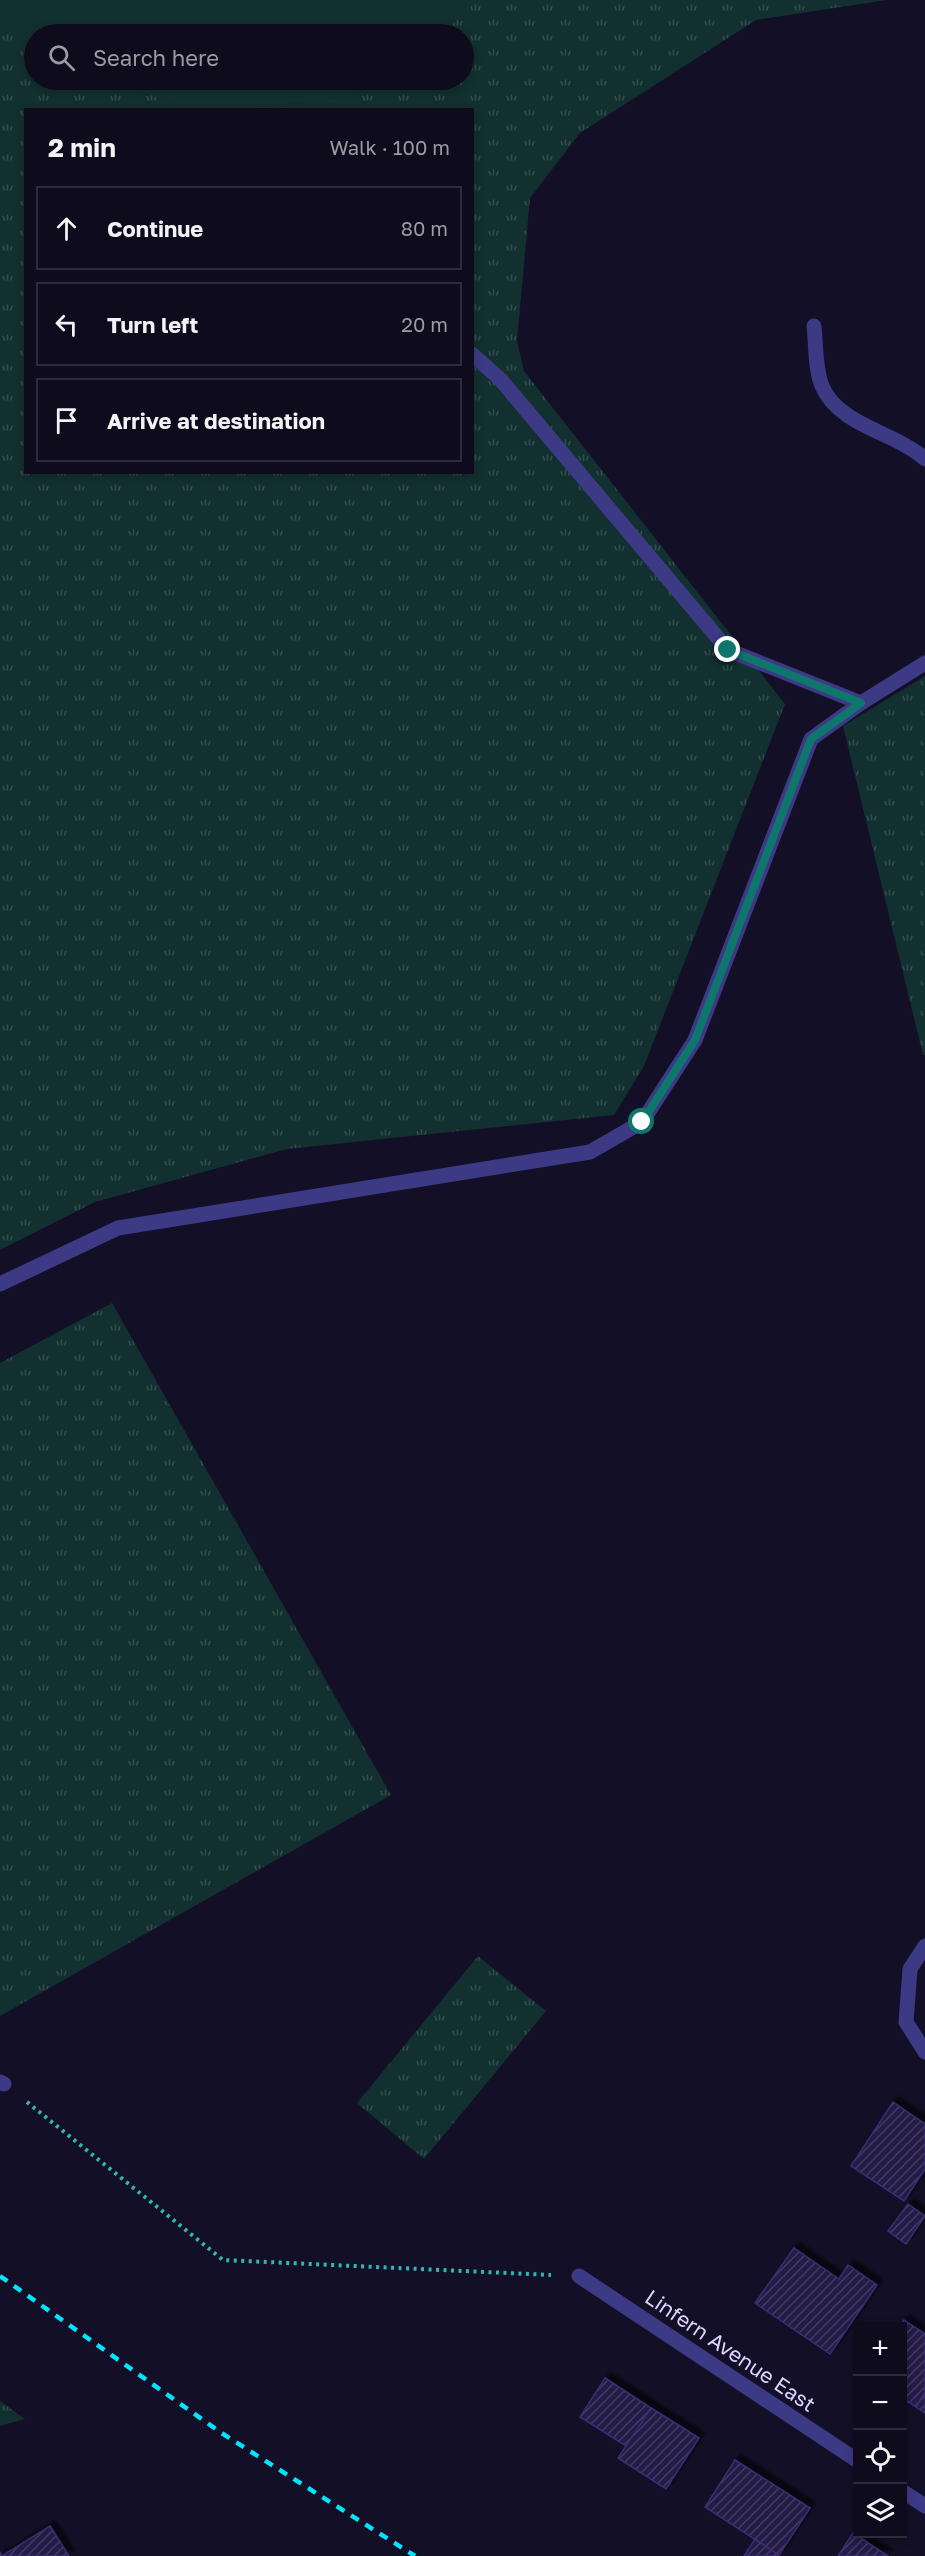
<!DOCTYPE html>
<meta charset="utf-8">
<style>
:root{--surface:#0e0b1c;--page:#1c1929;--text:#f1f3f6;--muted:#9b9ba3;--line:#2e2b3b}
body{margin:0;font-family:"Golos Text",sans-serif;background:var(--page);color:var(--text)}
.controls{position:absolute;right:18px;bottom:18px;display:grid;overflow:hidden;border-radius:0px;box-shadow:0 3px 9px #0003}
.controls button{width:54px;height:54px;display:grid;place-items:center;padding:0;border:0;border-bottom:2px solid var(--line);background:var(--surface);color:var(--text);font:30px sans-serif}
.stop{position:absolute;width:18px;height:18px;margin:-14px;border:4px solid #0f766e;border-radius:50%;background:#fff}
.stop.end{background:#0f766e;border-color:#fff;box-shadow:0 2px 6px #0008}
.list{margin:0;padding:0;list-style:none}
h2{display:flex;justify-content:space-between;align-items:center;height:78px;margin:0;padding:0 24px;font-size:26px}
h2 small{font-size:20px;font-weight:400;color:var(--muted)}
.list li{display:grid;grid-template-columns:39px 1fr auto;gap:18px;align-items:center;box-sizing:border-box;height:84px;margin:0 12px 12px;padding:0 12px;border:2px solid var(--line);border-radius:0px}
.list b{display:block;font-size:22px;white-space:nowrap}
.list em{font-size:20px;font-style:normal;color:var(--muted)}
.icon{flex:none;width:33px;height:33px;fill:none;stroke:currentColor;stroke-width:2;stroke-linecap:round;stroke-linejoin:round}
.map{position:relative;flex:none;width:925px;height:2556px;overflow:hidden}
.search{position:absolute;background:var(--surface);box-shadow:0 3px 9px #0003;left:24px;top:24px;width:450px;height:66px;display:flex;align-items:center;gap:15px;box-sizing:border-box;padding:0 21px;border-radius:33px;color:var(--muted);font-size:22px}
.panel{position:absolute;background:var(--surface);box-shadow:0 3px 9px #0003;left:24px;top:108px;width:450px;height:366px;border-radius:0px}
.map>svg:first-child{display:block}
.grass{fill:url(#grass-tufts);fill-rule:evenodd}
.pitch{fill:#12302f}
.building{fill:url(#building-hatch);stroke:#3b2d73;stroke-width:1.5;filter:url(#shadow)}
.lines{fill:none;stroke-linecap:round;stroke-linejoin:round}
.path{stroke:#2fb8b0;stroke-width:4;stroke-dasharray:3 4.5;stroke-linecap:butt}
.service{stroke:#3d3a85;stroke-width:15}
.minor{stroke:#3d3a85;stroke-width:15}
.rail{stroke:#00e5ff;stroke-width:4.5;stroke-dasharray:9 8;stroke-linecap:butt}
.route{stroke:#0f766e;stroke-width:8}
.labels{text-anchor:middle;stroke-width:5;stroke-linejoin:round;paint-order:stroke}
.street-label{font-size:21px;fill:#d9d4ff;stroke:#130f26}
</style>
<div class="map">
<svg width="925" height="2556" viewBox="0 0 925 2556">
<defs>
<pattern id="grass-tufts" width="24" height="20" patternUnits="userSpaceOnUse" patternTransform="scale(1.5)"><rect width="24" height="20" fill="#12302f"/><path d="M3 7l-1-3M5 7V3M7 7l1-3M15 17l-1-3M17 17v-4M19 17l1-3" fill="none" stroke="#344d4e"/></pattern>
<pattern id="building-hatch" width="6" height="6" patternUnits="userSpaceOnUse" patternTransform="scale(1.5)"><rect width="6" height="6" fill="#241b47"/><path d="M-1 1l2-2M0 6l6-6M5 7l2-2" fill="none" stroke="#433b63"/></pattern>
<filter id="shadow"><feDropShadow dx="5.5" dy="-5.5" stdDeviation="1.5" flood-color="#0009"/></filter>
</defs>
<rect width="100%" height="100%" fill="#130f26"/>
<path class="grass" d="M0,0H887L756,20L580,133L530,198L517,341L524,371L785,704L644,1066L614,1115L287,1149L95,1202L0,1250ZM34,34H464V80H34ZM26,110H472V472H26Z
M925,676V1055H923L843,726Z
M112,1303L391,1795L0,2016V1363Z
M478,1956L546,2011L424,2159L357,2103Z
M0,2401L25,2419L0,2426Z"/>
<path class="pitch" d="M0,0H477L443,34H34V45L0,26Z
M108,80H378L348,99L222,110L190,109Z"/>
<path class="building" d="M893,2102L925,2124V2169L904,2201L851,2166Z
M908,2204L925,2216L906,2244L888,2231Z
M794,2248L839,2279L848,2265L877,2285L830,2354L755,2303Z
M904,2320L925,2334V2392L916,2407L902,2398V2326H900Z
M605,2378L651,2408L626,2446L580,2417Z
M925,2392V2413L916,2407Z
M651,2408L699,2438L666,2489L618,2458Z
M735,2460L810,2508L779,2555L705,2507Z
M50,2526L69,2556H0V2552L2,2556Z
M853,2533L888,2556H838Z
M755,2539L779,2555L778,2556H744Z"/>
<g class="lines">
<path class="path" d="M27,2102L223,2260L551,2275"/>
<path class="service" d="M814,326C816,344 815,369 822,386C839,426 895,432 925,459
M472,354L500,379L728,650L861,703
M0,1284L118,1228L590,1152L642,1122L695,1040L811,739L861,703
M0,2082L4,2084"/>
<path class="minor" d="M861,703L925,663
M925,1946L910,1969L906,2022L925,2052
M579,2276L858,2461
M902,2491L925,2506"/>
<path class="rail" d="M0,2276L220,2432L415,2556"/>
</g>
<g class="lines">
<path class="route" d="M642,1122L695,1040L811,739L861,703L728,650"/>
</g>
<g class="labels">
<g class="street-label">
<text transform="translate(730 2351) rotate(34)" y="7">Linfern Avenue East</text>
</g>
</g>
</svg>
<div class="controls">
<button>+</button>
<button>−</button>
<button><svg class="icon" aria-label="locate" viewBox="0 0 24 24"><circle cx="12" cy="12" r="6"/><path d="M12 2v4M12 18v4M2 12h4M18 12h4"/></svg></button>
<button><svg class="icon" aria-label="layers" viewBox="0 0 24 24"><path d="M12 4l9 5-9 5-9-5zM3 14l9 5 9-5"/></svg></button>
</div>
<div class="stop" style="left:642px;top:1122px"></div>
<div class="stop end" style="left:728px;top:650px"></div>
<div class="search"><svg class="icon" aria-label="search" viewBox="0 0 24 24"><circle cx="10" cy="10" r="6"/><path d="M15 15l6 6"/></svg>Search here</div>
<section class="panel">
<h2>2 min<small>Walk · 100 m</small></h2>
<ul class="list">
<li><svg class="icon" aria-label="ahead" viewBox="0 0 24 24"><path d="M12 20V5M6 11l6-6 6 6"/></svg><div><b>Continue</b></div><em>80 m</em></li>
<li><svg class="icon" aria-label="left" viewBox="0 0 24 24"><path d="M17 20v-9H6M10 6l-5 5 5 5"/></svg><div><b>Turn left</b></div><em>20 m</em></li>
<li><svg class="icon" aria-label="arrive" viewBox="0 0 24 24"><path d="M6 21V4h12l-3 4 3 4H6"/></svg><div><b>Arrive at destination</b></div></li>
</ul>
</section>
</div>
